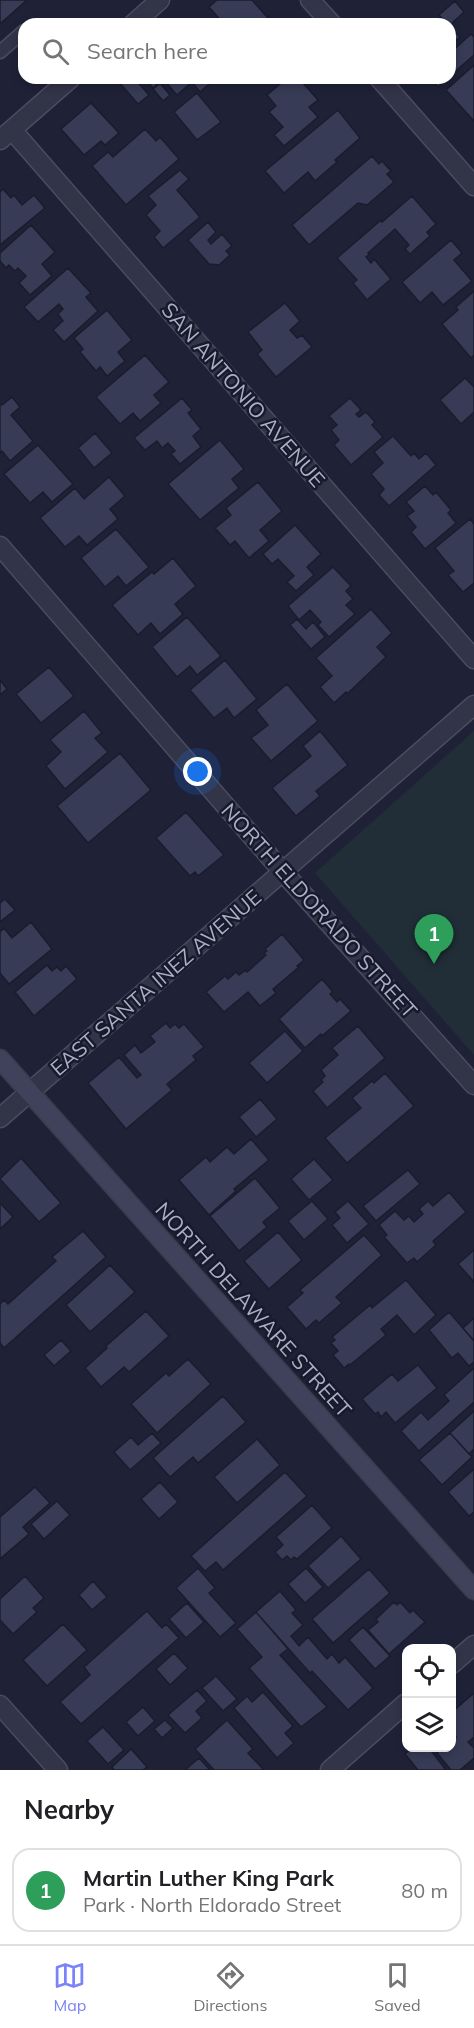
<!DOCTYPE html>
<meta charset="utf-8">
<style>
:root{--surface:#fff;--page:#f2f2f2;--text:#202124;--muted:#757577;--line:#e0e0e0;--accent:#7b83fb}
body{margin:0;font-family:Mulish,sans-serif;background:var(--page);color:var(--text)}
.controls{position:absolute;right:18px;bottom:18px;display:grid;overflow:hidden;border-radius:12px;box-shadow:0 3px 9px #0003}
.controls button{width:54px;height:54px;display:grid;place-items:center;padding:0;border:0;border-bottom:2px solid var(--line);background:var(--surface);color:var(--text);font:30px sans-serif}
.you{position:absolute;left:198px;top:772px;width:21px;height:21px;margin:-15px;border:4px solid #fff;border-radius:50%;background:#1a73e8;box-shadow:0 0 0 9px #1a73e833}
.badge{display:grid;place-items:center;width:39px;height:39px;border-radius:50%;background:var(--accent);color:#fff;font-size:20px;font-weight:700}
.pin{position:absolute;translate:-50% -50px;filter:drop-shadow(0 2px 3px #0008)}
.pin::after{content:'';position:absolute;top:32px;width:21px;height:18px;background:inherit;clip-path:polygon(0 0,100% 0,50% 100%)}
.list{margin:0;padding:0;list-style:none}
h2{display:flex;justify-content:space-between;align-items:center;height:78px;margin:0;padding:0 24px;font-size:26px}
h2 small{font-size:20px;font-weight:400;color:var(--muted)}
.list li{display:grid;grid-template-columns:39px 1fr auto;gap:18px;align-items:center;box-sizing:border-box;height:84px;margin:0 12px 12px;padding:0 12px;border:2px solid var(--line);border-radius:18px}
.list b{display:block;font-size:22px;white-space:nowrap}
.list p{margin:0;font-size:20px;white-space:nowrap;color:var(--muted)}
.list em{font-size:20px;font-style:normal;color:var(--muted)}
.icon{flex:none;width:33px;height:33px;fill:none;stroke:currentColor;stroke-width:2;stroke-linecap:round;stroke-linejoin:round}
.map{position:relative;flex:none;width:474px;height:1770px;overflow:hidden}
.search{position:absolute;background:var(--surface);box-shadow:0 3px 9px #0003;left:18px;right:18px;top:18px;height:66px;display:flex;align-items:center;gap:15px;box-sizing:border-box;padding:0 21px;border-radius:18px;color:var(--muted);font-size:22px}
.sheet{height:174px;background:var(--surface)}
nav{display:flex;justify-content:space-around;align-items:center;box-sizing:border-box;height:84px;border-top:2px solid var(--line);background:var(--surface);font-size:16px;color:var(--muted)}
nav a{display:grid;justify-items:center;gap:3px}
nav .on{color:var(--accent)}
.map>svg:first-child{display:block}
.green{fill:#212e38}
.building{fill:#383b55;stroke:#1a1c2e;stroke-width:1.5}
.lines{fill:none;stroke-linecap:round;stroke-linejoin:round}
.lane-casing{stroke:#4a4c60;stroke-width:15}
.street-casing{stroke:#4a4c60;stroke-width:21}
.secondary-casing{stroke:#393b4e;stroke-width:21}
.lane{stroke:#323448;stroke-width:12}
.street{stroke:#323448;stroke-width:18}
.secondary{stroke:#40425b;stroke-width:18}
.labels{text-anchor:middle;stroke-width:5;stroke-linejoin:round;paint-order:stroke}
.street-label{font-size:21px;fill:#acaec5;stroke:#181a2c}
</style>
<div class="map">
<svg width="474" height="1770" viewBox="0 0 474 1770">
<rect width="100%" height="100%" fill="#1f2137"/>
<path class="green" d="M474,731V1055L315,873Z"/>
<path class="building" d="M0,0H27L0,24Z
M217,0H252L267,17L268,16L275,24H224L209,7Z
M455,1L464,12L450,25L447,24L439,15Z
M453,30L460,37L450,46V33Z
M471,34L474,37V55L450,76V53Z
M474,65V121L446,90Z
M120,78H134L149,95L138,104L118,81Z
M144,78H216L200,92L192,82L177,95L163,79L153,88Z
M287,78L310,79L304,84L318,100L309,107L318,117L284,146L274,135L283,127L269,112L276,106L267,95Z
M430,78H448L438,87Z
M160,83L170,95L163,101L153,89Z
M197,93L221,122L197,140L174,112Z
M91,103L119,133L105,145L101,141L84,155L61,129Z
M338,110L360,138L335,160L337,162L315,181L308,172L284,193L265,171Z
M145,129L156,141L160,137L179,159L126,205L92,166L108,152L113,157Z
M372,156L379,164L382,161L391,171L387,174L394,182L367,205L358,203L309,245L292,225Z
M180,170L189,179L177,190L200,217L163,248L154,237L160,231L146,215L156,205L148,196Z
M3,189L11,198L14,195L22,205L34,195L45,208L0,245V192Z
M412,196L436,224L427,232L430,236L410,254L405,249L409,245L395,229L368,253L370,254L366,257L371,263L374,259L391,279L367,300L353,283L357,280L337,258L381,220L382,222Z
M208,222L216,232L208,240L211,244L222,234L232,246L226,251L230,255L219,265L209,264L188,240Z
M31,225L55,252L42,264L52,276L30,295L19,283L26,276L18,268L15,271L9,265L6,268L0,261V253Z
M451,240L462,253L454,260L472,281L443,305L432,292L420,303L402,282Z
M68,268L91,293L86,297L98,311L64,342L53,330L63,321L58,314L63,309L59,304L38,322L24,307Z
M474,291V355L471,358L442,324L458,310L456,307Z
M285,303L300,321L290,330L297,338L302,335L312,347L276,377L257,354L262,350L248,332Z
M107,310L132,340L118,352L125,361L107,376L100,367L96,371L80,352L83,349L74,338Z
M145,355L169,382L154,395L161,403L140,421L133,413L120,424L96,397Z
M465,378L474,387V412L461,424L440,400Z
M12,397L20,407L11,415L33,441L10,461L2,451L0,453V403L2,405Z
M182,398L192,410L188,413L201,429L193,436L201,447L180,464L171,454L175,451L168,443L162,448L157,441L145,450L134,438Z
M350,398L361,410L356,414L359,417L366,412L375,422L372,425L383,437L351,465L334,445L339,440L331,430L337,425L329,416Z
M95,433L112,453L94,468L78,448Z
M393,436L411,456L414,453L419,459L426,453L436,465L389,506L379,495L384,489L371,474L383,463L374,452Z
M220,440L244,469L232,479L239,488L200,520L168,484Z
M38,445L73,484L52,502L43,492L30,503L4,474Z
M109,477L125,496L110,509L118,519L87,545L79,536L65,547L40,518L75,488L84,499Z
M258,482L282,511L260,530L269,541L249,558L235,541L230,545L215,528L231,515L226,508Z
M425,486L433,495L436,492L451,510L448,513L456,523L425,549L411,532L416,527L407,516L414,511L406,502Z
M470,519L474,524V583L463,592L448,575L454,571L435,548Z
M295,525L321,554L307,567L314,575L296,591L287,582L294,576L278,559L272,564L263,554Z
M116,529L149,567L126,586L118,576L105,587L81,558Z
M173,558L196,586L175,604L183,614L160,634L151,623L138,635L112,605L152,572L154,574Z
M333,567L351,586L346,591L353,599L346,605L355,614L329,637L318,625L321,622L310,610L299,620L288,606Z
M371,609L392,633L377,647L386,657L347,694L346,692L334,703L320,687L332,676L316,658Z
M187,617L221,656L197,675L190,666L177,677L152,647Z
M297,619L306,629L313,622L325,637L311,649L290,625Z
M225,660L257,699L234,718L227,708L214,718L190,690Z
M49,667L74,696L41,723L16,694Z
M0,680L7,689L0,695Z
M287,684L318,721L271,761L251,738L268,725L256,710Z
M84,711L102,733L95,738L108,752L65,789L46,766L61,752L50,740Z
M320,731L348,765L316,791L320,796L296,816L272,788L311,756L303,746Z
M120,753L151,790L88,843L57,806Z
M186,812L224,855L198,876L195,872L190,876L156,838Z
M5,899L15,910L0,922V903Z
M31,922L52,949L9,984L0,973V932L4,928L12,938Z
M282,934L304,960L297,966L299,967L273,989L276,993L260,1006L248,992L224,1012L206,992L225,976L228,979L236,972L239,975L246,970L247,972L266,955L264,953L267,951L265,949Z
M47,965L52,971L57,967L61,971L66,966L77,979L34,1016L15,992Z
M322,979L333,992L330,994L337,1002L340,999L351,1011L322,1036L321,1034L305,1048L279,1019Z
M166,1023L170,1028L175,1024L179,1028L184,1024L204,1047L193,1056L196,1060L167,1084L172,1090L126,1129L88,1083L119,1057L137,1078L141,1075L124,1055L135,1045L141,1053L155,1042L150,1036Z
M358,1026L385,1058L327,1108L313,1091L323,1082L321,1080L325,1076L321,1070L338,1055L332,1048Z
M285,1031L303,1051L267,1083L249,1063Z
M385,1073L414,1106L347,1163L325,1138L361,1108L352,1098L372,1081L374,1083Z
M260,1099L277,1119L256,1137L239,1117Z
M251,1139L269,1160L234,1189L236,1191L209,1215L179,1180L206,1157L210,1162L227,1147L234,1154Z
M21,1158L61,1203L39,1222L0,1179Z
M314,1159L333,1180L309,1200L291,1179Z
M408,1170L420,1184L376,1221L363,1206Z
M255,1178L280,1208L263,1222L267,1227L239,1251L210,1216Z
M449,1192L466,1212L433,1241L436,1245L417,1262L414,1258L407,1263L384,1237L387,1235L379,1225L395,1211L404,1220L409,1216L414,1222L423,1214L419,1209L428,1201L433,1206Z
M312,1201L328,1219L304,1240L288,1221Z
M348,1201L369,1224L347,1243L332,1225L340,1218L335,1212Z
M0,1203L13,1217L0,1229Z
M83,1231L106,1257L4,1348L0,1343V1304L4,1300L8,1304L56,1261L52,1257Z
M278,1232L302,1260L269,1289L244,1261Z
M364,1235L382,1255L336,1297L342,1303L319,1323L316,1320L306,1329L287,1307L303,1293L300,1290Z
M474,1250V1282L458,1264Z
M110,1265L135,1292L90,1332L66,1305Z
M406,1280L436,1315L414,1335L397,1315L381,1329L386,1335L350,1365L349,1364L344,1368L333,1355L338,1351L331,1343L335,1340L332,1337L370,1305L372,1308Z
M146,1311L169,1336L129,1372L124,1367L101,1387L85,1368L107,1348L106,1346Z
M449,1312L474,1341V1362L469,1366L458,1353L452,1358L429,1330Z
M474,1318V1341L463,1328Z
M61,1340L71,1351L54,1366L44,1355Z
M188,1359L211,1384L157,1433L131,1404L166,1373L169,1376Z
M418,1365L437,1388L395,1423L386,1412L381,1417L378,1412L375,1414L362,1399L392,1374L398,1381Z
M474,1368V1402L419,1451L401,1431L421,1412L428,1420L449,1401L444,1395Z
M223,1396L246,1422L198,1463L193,1457L170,1477L153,1458Z
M474,1411V1449L469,1454L450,1433Z
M152,1433L161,1443L130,1470L114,1452L131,1437L138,1445Z
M450,1433L472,1457L442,1485L419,1460Z
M257,1439L280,1465L237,1503L214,1477Z
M474,1469V1512L469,1516L448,1492Z
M285,1472L307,1496L223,1570L216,1562L205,1571L191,1556Z
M160,1482L178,1502L159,1519L141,1499Z
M35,1487L50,1503L23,1527L29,1534L0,1559V1517Z
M57,1501L70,1515L44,1539L31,1524Z
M312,1505L332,1528L297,1559L294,1557L291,1560L287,1556L282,1560L275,1552L283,1545L276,1537Z
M341,1536L361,1559L328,1588L308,1566Z
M198,1568L215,1588L209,1593L236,1623L220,1637L176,1588Z
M306,1568L323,1587L305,1603L288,1584Z
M369,1569L390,1593L333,1643L312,1619Z
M25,1576L44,1598L33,1608L37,1612L13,1634L0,1620V1599Z
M93,1581L107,1597L92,1610L79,1595Z
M280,1591L296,1610L292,1613L303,1625L291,1636L299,1646L308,1637L327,1659L332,1654L339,1663L345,1657L373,1688L348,1710L312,1671L310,1673L256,1612Z
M394,1602L397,1605L400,1602L410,1613L413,1610L425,1622L389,1654L368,1630L378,1622L376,1619Z
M187,1603L204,1622L186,1638L169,1619Z
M147,1611L162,1628L166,1624L179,1638L81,1724L60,1702L90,1675L84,1667Z
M256,1612L288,1649L280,1655L327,1707L301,1727L249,1668L262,1657L237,1629Z
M63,1624L87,1650L47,1686L23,1660Z
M363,1627L390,1656L375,1669L349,1640Z
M174,1653L188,1668L170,1685L156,1669Z
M216,1676L237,1699L223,1711L202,1688Z
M197,1690L207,1701L196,1711L202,1718L185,1733L168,1715Z
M263,1692L293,1726L285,1733L294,1743L277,1758L234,1708L247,1696L252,1702Z
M474,1693V1737L468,1742L474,1748V1758L460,1770H451L437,1753L443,1748H452V1741L456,1737L452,1731V1712Z
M143,1707L155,1721L138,1736L126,1722Z
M165,1720L173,1728L162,1738L154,1729Z
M227,1720L253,1749L248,1753L263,1769L261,1770H214L195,1749Z
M103,1727L124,1750L108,1764L87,1741Z
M412,1748H429L446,1770H418L405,1754Z
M131,1749L147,1767L143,1770H114L112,1767Z
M199,1758L210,1770H185Z"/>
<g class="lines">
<defs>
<path id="lane" d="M0,52L24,31"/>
<path id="street" d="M310,0L332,24
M133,24L160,0
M379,78L474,186
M12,130L474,659
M0,140L71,78
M0,546L283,872L474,1085
M0,1118L474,705
M452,1664L474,1645
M0,1705L58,1770
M330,1770L406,1703"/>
<path id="secondary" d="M0,1059L474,1590"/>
</defs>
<use href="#lane" class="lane-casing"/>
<use href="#street" class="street-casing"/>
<use href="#secondary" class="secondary-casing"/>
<use href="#lane" class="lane"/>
<use href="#street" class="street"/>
<use href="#secondary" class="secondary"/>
</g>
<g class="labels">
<g class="street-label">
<text transform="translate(243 395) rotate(49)" y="7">SAN ANTONIO AVENUE</text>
<text transform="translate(319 911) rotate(48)" y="7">NORTH ELDORADO STREET</text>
<text transform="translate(156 983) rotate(-41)" y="7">EAST SANTA INEZ AVENUE</text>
<text transform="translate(253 1310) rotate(48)" y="7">NORTH DELAWARE STREET</text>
</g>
</g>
</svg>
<div class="controls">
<button><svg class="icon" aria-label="locate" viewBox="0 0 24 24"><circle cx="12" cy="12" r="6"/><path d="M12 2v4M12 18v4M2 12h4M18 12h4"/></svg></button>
<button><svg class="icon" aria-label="layers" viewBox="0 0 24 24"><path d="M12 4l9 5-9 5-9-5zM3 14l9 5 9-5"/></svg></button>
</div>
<div class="you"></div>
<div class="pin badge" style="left:434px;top:964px;background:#2e9e5b">1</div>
<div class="search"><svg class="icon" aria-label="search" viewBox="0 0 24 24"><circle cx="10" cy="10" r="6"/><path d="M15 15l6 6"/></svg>Search here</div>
</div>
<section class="sheet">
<h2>Nearby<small></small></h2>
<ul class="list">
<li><span class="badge" style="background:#2e9e5b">1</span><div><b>Martin Luther King Park</b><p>Park · North Eldorado Street</p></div><em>80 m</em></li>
</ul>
</section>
<nav>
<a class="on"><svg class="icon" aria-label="map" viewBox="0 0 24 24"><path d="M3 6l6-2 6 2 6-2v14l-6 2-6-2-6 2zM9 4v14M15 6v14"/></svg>Map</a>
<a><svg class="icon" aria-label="directions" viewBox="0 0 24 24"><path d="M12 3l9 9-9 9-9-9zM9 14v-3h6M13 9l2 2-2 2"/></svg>Directions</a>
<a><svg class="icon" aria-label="saved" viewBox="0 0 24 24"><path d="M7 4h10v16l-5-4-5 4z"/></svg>Saved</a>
</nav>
